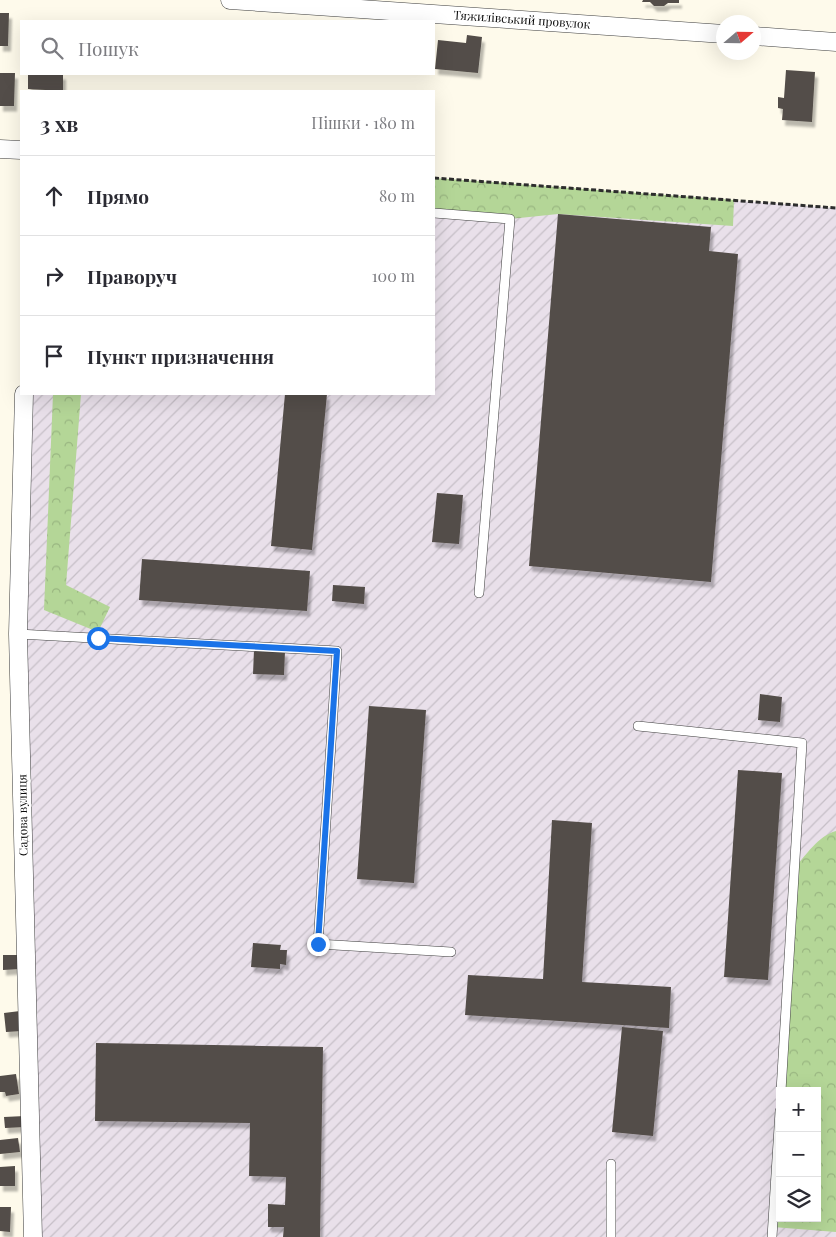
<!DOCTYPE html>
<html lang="uk">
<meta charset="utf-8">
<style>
:root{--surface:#fff;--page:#f7f7f7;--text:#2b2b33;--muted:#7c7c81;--line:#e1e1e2}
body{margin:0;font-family:"Playfair Display",serif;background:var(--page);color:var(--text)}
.controls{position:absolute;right:15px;bottom:15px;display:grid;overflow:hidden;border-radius:0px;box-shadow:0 5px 20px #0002}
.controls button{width:45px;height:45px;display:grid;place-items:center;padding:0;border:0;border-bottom:1px solid var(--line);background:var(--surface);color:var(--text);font:25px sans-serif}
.compass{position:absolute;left:716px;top:15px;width:45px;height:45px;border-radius:50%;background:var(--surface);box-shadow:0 5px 20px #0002;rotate:70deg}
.stop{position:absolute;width:15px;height:15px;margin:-11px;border:4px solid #1a73e8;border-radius:50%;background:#fff}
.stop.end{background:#1a73e8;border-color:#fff;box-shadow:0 1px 5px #0008}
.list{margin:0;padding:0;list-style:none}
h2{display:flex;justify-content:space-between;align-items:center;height:65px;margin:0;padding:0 20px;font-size:21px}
h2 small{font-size:16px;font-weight:400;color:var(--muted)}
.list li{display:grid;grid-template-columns:32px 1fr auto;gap:15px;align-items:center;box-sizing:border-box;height:80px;padding:0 20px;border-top:1px solid var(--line)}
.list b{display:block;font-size:19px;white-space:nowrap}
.list em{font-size:16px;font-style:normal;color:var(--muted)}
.icon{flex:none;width:28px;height:28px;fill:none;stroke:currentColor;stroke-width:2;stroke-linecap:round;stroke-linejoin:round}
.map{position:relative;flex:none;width:836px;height:1237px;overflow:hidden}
.search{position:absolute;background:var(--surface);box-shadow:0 5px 20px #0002;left:20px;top:20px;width:415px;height:55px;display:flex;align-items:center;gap:12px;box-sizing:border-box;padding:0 18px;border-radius:0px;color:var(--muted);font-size:19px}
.panel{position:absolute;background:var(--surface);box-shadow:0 5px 20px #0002;left:20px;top:90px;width:415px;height:305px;border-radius:0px}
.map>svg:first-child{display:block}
.industrial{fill:url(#industrial-furrows);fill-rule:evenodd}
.forest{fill:url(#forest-crowns)}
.building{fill:#534d48;filter:url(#shadow)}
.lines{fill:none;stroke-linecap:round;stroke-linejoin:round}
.lane-casing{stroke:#3e3e3e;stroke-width:10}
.street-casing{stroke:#3e3e3e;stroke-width:19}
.path{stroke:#2d2d2d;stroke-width:3;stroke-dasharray:5 2.5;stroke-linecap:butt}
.lane{stroke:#fff;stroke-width:9}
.street{stroke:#fff;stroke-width:18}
.route{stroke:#1a73e8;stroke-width:6}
.labels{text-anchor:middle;stroke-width:5;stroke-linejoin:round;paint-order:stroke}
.street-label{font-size:12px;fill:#0b0b0b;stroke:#fff}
</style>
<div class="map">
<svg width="836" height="1237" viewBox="0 0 836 1237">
<defs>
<pattern id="industrial-furrows" width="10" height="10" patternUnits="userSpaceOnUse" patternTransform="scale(1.25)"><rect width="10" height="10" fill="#e9e0ea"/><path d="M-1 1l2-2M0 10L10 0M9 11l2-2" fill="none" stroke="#c6bfc7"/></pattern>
<pattern id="forest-crowns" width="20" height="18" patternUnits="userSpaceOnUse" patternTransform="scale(1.25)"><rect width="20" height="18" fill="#b4d697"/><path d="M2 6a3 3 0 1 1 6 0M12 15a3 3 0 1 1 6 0" fill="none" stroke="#99b681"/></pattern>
<filter id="shadow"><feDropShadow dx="3" dy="5.5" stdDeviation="1" flood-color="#0004"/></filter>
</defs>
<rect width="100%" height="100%" fill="#fefaeb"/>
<path class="industrial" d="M434,178L836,208V1237H39L18,634L24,394H434ZM780,1091H817V1218H780Z"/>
<path class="forest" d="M434,178L734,200L733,226L558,214L510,219L434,213Z
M53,394H81L66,585L110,607L98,632L44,610Z
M836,831V1232L773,1227L780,1111V1218H817V1091H781L794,869C806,855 818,836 836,831Z"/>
<path class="building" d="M643,0H679V3H668L664,6H654L650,2H642Z
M0,13H9L8,46H0Z
M467,35L482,37L478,73L435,69L438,40L466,43Z
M786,70L815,72L812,122L782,120L783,109L778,108V97L784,98Z
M0,73H15L14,106H0Z
M28,74H63V91L28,89Z
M558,214L711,227L709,251L738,254L711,582L529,566Z
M285,394H327L312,550L271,546Z
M437,493L463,495L459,544L432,542Z
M142,559L310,571L307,611L139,600Z
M333,585L365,587L364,604L332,601Z
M254,650L285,651L284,675L253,674Z
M760,694L782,697L780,722L758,720Z
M369,706L426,710L414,883L357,879Z
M738,770L782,773L768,980L724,977Z
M552,820L592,823L582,982L671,987L669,1028L465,1015L468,975L543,979Z
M253,943L281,945L280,950H287L286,965L280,964V969L251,967Z
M3,955H19L20,969L3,970Z
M20,1011L22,1031L6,1032L4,1013Z
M622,1027L663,1031L653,1136L612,1132Z
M96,1043L323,1047L320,1237H283L284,1227H268V1204L285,1205L286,1177L249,1176L250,1123L95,1121Z
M16,1074L19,1094L6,1096L5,1092H0V1076Z
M25,1116V1127L5,1128L4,1117Z
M18,1138L20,1152L0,1154V1140Z
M15,1166V1186H0V1167Z
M0,1207H11L10,1232L0,1231Z"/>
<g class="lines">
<defs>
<path id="lane" d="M434,213L510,219L479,593
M18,634L337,651L318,944L451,952
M638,726L802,743L781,1091
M611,1237V1164
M772,1237L780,1111"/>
<path id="street" d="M230,0L724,34
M754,36L836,42
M0,149L21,150
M24,394L18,634L33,1237"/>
</defs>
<use href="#lane" class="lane-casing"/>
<use href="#street" class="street-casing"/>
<path class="path" d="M434,178L836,208"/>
<use href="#lane" class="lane"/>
<use href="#street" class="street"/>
</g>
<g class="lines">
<path class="route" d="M98,638L337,651L318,944"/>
</g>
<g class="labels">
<g class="street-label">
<text transform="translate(522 20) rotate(4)" y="4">Тяжилівський провулок</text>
<text transform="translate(23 815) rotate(-91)" y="4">Садова вулиця</text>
</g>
</g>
</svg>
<div class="controls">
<button>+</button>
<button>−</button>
<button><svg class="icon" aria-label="layers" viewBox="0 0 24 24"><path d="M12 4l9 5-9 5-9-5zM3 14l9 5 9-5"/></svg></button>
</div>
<svg class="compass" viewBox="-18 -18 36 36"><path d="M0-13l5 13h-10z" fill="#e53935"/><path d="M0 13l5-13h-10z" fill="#7c7c81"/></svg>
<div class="stop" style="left:98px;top:638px"></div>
<div class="stop end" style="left:318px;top:944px"></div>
<div class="search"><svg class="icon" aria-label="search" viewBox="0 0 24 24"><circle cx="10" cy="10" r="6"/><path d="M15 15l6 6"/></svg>Пошук</div>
<section class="panel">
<h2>3 хв<small>Пішки · 180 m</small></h2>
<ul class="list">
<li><svg class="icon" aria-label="ahead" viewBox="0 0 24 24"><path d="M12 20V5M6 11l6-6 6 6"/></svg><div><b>Прямо</b></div><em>80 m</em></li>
<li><svg class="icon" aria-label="right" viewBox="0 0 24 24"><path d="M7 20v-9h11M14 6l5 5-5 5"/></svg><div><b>Праворуч</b></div><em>100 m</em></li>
<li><svg class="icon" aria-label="arrive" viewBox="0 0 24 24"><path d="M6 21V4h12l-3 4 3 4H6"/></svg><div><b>Пункт призначення</b></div></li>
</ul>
</section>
</div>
